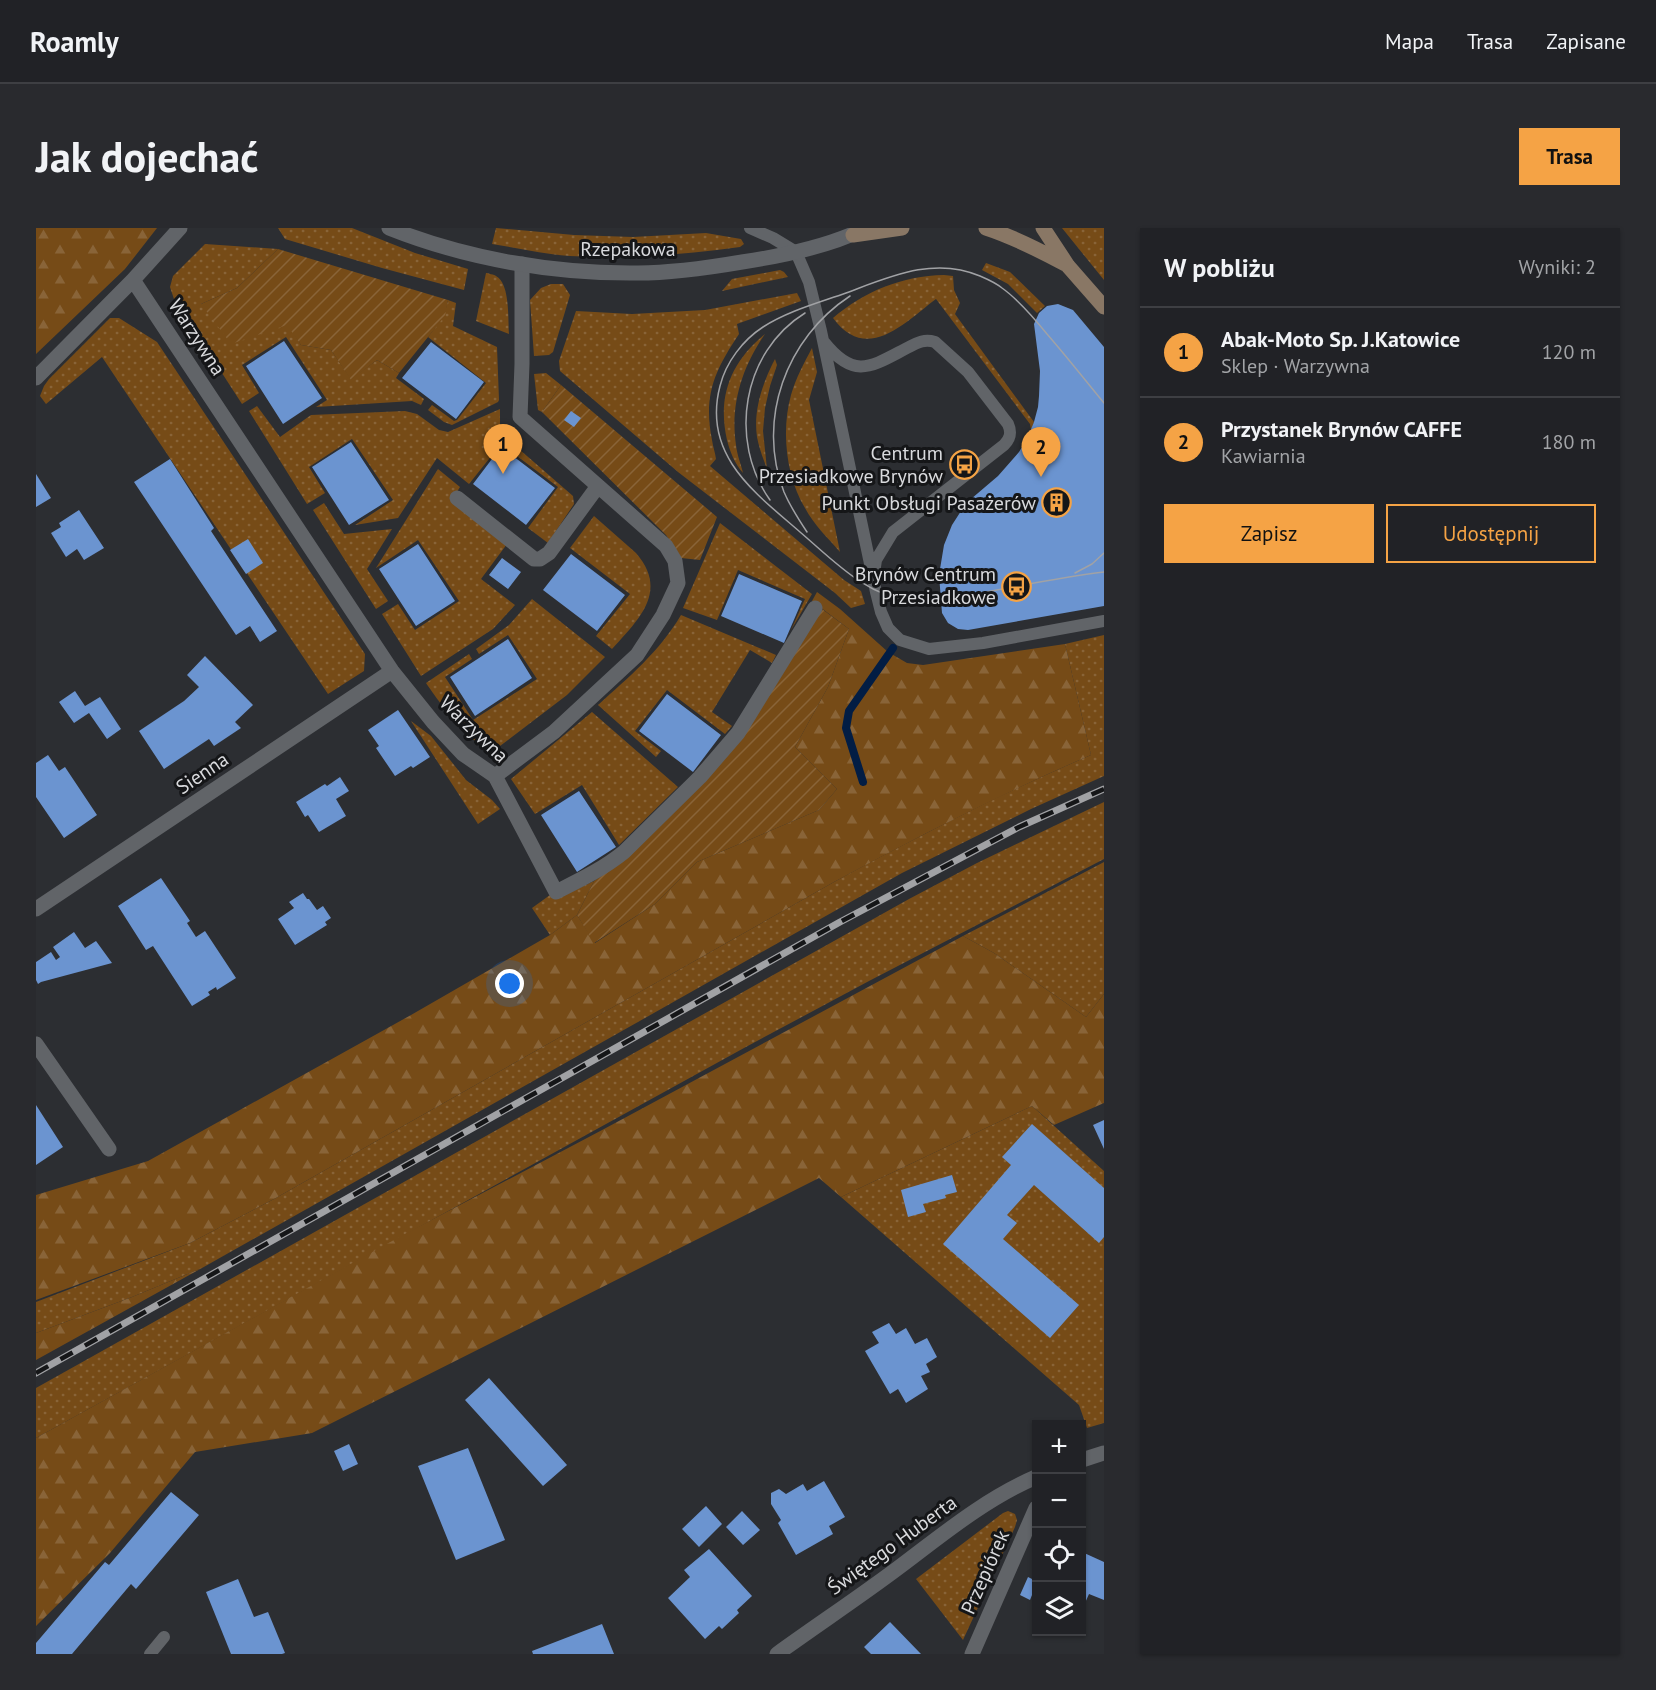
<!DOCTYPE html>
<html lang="pl">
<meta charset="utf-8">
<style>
:root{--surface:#212226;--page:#292a2e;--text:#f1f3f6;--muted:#a2a4a7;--line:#3e3f43;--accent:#f5a345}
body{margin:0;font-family:"PT Sans",sans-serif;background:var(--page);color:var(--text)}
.controls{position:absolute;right:18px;bottom:18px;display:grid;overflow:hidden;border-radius:0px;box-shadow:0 2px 4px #0004}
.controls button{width:54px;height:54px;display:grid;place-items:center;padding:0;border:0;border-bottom:2px solid var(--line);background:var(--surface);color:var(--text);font:30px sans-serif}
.you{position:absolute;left:474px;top:756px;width:21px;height:21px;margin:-15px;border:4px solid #fff;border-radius:50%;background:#1a73e8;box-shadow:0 0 0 9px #1a73e833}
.badge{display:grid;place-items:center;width:39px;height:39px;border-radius:50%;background:var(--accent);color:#111;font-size:20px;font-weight:700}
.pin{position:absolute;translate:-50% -50px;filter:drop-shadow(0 2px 3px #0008)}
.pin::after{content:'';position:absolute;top:32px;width:21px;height:18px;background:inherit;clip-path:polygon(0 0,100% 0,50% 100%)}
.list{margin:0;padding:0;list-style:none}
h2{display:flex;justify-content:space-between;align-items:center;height:78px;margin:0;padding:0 24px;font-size:26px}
h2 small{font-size:20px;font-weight:400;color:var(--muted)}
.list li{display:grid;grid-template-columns:39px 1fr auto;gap:18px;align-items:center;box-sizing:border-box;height:90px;padding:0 24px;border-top:2px solid var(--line)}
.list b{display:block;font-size:22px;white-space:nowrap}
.list p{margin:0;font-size:20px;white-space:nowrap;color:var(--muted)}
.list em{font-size:20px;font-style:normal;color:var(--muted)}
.actions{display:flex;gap:12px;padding:18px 24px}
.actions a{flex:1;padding:14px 0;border:2px solid var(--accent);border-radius:0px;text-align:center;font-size:21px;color:var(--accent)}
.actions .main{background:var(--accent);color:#111}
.icon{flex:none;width:33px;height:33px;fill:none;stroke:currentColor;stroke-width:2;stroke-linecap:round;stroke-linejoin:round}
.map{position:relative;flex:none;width:1068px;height:1426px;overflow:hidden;border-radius:0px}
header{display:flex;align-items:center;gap:36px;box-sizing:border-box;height:84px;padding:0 30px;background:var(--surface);border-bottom:2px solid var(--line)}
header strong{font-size:28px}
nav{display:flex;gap:33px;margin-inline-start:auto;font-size:21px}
.intro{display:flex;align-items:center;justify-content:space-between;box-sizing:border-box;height:144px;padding:0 36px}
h1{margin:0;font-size:42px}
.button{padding:15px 27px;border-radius:0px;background:var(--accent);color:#111;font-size:21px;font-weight:700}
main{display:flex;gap:36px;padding:0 36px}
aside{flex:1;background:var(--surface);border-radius:0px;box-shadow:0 2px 4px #0004}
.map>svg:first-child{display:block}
.grass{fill:url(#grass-dots)}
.forest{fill:url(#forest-firs)}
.garden{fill:url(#garden-furrows)}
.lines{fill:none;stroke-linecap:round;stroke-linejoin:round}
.stream{stroke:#021d44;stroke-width:8}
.building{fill:#6b94d0}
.service{stroke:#616468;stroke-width:12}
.minor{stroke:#616468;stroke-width:15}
.tertiary{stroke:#616468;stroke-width:15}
.secondary{stroke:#897765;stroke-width:15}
.tram{stroke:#a1a2a5;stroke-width:1.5}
.rail-casing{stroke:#a1a2a5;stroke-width:7}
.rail{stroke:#151618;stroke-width:4.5;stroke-dasharray:14;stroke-linecap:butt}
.labels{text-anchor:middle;stroke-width:6;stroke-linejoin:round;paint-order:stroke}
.street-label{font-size:20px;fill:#d9dadd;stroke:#151618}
.poi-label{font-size:20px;fill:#d9dadd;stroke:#151618;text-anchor:end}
</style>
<header>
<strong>Roamly</strong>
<nav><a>Mapa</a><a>Trasa</a><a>Zapisane</a></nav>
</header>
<div class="intro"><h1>Jak dojechać</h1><a class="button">Trasa</a></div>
<main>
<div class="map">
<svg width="1068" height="1426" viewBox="0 0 1068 1426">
<defs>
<pattern id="grass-dots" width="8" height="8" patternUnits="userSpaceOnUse" patternTransform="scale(1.5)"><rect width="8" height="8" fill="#764b17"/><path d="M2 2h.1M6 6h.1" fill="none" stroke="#896438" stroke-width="1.8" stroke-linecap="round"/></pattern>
<pattern id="forest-firs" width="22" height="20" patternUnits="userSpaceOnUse" patternTransform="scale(1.5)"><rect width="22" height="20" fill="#764b17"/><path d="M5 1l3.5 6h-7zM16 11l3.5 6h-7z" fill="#896438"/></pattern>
<pattern id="garden-furrows" width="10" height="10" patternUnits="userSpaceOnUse" patternTransform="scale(1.5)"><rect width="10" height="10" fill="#764b17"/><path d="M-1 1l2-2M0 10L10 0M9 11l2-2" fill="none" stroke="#896438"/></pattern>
</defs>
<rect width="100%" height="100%" fill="#2c2e32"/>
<path class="grass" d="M242,0H316L379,25L432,41L428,62L346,40L249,11Z
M460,0L538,7L597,9L670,5L705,11L708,16L704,19C647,27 591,31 534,28C508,26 482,20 456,16Z
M1026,0H1068V52Z
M169,16L242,21L201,60L165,76L252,96L265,117L295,122L315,151L341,132L363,145L360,150L388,171L385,177L376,173L280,179L291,172L250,109L206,137L223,165L206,176L138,71L134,59L137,48Z
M950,35L974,44L1009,78L1001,85L972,56L946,42Z
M744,42L748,44L752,49L686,63L696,51Z
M450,45C451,45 459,47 460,48C474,55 472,91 473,106L440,93Z
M908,47L917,48L918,62L924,75L919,86L998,194L995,202L994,196L900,71C868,95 831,136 797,90C829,63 866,48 908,47Z
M515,56H527L534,67L517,124L513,127L498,128L494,72L505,60Z
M761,65L765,73L701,96L703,106C679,142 667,167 676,212C677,219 679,224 680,231L674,238L808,352L825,363L829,376L815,380L799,365L642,244L524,143L523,133L540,83L596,86L669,82Z
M412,72L420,75L417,98L461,119L463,172L462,174L416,197L408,194L392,182L396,177L418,193L421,192L450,155L392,109L408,88Z
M74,90H83L121,114L329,426L328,443L292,466L66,129L10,176L4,168L8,158L13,151Z
M729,106C706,139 694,177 700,217C701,227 705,236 707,245C699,236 694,224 691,212C681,168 695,134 729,106Z
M776,120L781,144L773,172L804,324C792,310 778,297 769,280C750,248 745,203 755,167C760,150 768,135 776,120Z
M739,131L741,137L734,158L729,180L727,203L731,241C727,230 723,220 721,209C717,182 727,154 739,131Z
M510,145L525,157L506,184L502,182L498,146Z
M221,178L244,209L275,187L369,183L381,186L403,202L412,204L464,181V199L468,208L537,268L538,276L512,315L492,300L522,259L465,216L433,256L401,230L362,290L319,297L357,272L316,211L273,239L289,265L271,276L213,183Z
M402,241L424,259L416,272L471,316L445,351L479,377L457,401L385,448L346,386L362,376L379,402L423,373L382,312L340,340Z
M288,275L308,306L356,301L331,341L352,373L340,381L277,282Z
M558,288L600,325C633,363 603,391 576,421L560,408L594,366L534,320Z
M684,295L776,366L755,402L769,371L702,342L681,392L647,380Z
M496,371L569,429L531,467L464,518C463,518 456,520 455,520C436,520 400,470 390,455L433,426L436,431L409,449L437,492L501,451L472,407L443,426L440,421L473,397Z
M645,387L740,427L736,435L714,422L676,484L696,498L689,506L631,462L599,503L625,523L620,529L562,477C592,450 624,423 645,387Z
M1068,407V548L995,581L866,645L166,1040L96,1069L0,1105V1074L154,1015L238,971L798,654C883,608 966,565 1055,527L1029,416Z
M556,484L642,559L583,617L546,557L499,586L475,551Z
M375,493L395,508L430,552L456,572L464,581L442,596Z
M1068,574V631L833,753L708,820L0,1210V1160L873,671L941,635Z
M1068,634V766L1050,789L958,725L927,708Z
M558,653L541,687L514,707L496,680L514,667L524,669Z
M996,878L1068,943V1195L1051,1200L1043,1177L805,969Z
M972,1283L979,1286L981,1292L979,1299L927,1412L880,1351L967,1285Z"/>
<path class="forest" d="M0,0H121L89,41L0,126Z
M781,364L804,381L852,424L871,435L887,437L1029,416L1055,527C967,565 883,608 798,654L238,971L154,1015L0,1072V967L112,933L375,787L514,707L541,687L559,715L619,676L661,634L783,582L801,561L759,519L792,459L813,401L776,373Z
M927,708L958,725L1050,789L1068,766V875L1018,897L996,878L805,969L783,950L276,1205L159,1224L74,1325L0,1398V1210L367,1007L568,901Z
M166,1040L0,1132V1105L96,1069Z"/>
<path class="garden" d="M242,21L412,72L409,88L363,145L341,132L315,152L295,122L265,117L251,97L195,116L165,76L201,60Z
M525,157L681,289L664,332L645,330L630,307L506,184Z
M786,381L813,401L792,459L759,519L801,561L783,582L661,634L619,676L558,715L541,687L558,653L590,630L656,564Z"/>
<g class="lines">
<path class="stream" d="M827,554L810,500L813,483L857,420"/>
</g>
<path class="building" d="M1022,76L1037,82L1068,119V378L932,402L922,401L912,395L906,385L903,347L908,317L916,297L925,283L935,271L962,248L983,224L991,211L998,194L1002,179L1003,168L1004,143L998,96L1003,85L1011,78Z
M248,113L286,170L247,196L210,138Z
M395,114L448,154L420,191L366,150Z
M535,183L545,190L538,199L528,192Z
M315,214L353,272L313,297L276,239Z
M465,219L519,260L490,297L437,256Z
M134,231L178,300L175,303L241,403L224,414L214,398L200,407L98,254Z
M0,246L15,270L0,279Z
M43,282L68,320L48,332L41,321L30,329L15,305L25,299L23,295Z
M212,311L227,335L210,346L194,322Z
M382,316L419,373L380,398L343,341Z
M535,326L589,367L561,403L507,362Z
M466,330L485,344L472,361L453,347Z
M703,346L766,373L748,415L685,388Z
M472,411L496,450L439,488L414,449Z
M169,428L217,477L199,494L205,500L178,518L173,511L128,541L103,503L148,473L163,459L151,447Z
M39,463L49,478L64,469L85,501L71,511L53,485L38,495L23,474Z
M631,466L685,507L657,544L603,503Z
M362,482L394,529L377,540L375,538L359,548L340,520L343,518L332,502Z
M12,527L23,543L29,539L61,587L28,610L0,569V535Z
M304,549L313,563L300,571L310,588L283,604L272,587L269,589L260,574L289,556L291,558Z
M543,563L580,619L541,644L505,587Z
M125,650L154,693L151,695L160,709L169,703L200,750L181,762L180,759L172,764L174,767L156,778L117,718L110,722L82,678Z
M267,665L271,671H273L281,682L287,678L295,690L289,694L291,697L259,717L242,691L258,680L253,674Z
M38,704L49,720L60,713L76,735L5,754L2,756L0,752V734L15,724L20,732L24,729L17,719Z
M0,877L27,919L0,937Z
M1068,892V921L1057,897Z
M996,896L1068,960V1009L1063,1015L998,957L971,987L981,995L967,1011L1043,1077L1014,1110L907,1016L975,937L966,929Z
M916,947L921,964L909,967L910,970L887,976L890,984L872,989L865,962Z
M853,1095L860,1106L870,1100L879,1116L891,1110L901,1129L890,1136L894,1144L885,1148L892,1161L870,1175L862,1161L854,1166L829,1123L843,1115L836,1104Z
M453,1150L531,1237L507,1258L429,1172Z
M313,1216L322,1236L307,1243L298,1223Z
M432,1220L469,1312L420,1332L382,1238Z
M788,1253L809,1289L793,1298L797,1306L760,1327L742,1295L745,1292L735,1276V1265L743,1261L750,1266L767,1256L771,1263Z
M135,1264L163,1287L100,1361L95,1356L36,1426H0V1415L69,1334L73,1337Z
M670,1278L686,1296L663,1319L646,1301Z
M706,1283L724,1302L707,1317L690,1299Z
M673,1321L716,1368L701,1382L703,1385L686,1401L683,1398L669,1411L632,1370L654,1349L648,1342Z
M1046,1324L1068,1334V1372L1053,1366L1049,1375L1046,1373Z
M992,1349L1000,1353V1357L994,1372L984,1367Z
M202,1351L218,1389L232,1384L249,1425L246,1426H195L170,1364Z
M854,1394L885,1426H835L828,1419Z
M566,1396L578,1426H497L496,1423Z"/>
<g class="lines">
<path class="service" d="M714,0L737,10L760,24L773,54L785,103L840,364L845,384L852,400L864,412L893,421L947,415L1068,393
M788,114C819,153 836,138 873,119C882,114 889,111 899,114L932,144L972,196C976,205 974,211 968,217L857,304L840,332L838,345
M114,1426L128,1409"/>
<path class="minor" d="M97,52L356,443L397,494L427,526L459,548L520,664C544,652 567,641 588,624L664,549L702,505L779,380
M0,150L97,52L144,0
M421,270L498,331H504L513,325L562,258
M459,548L518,504L601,427L627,387L642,355L639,333L630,318L484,189L486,136V36
M0,681L356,443
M0,816L73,921
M1046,1232L1068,1225
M741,1426C781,1397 822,1370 862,1340C906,1307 949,1271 1000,1249
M936,1426L1000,1280"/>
<path class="tertiary" d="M353,0C431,31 518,46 602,45C637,45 671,40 706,34C746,28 791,19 828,1"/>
<path class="secondary" d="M950,0C978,9 1003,22 1029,36
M1007,0L1032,38L1068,79
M817,7L866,0"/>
<path class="tram" d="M1068,175C1049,152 1031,129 1011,106C998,90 983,72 966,60C960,55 951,51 944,48C898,28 853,49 810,65C782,75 752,83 727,99C707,112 690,134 684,158C666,227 718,264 764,304C798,333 830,368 876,373C899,376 924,369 945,365C986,357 1027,349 1068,344
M734,272C692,213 706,124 769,85
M771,304C763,292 754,278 748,264C720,192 750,110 814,68
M1039,345L1056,336L1068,325"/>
<defs>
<path id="rail" d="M0,1145L804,694L983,599L1068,561"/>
</defs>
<use href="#rail" class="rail-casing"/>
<use href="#rail" class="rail"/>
</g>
<defs>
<symbol id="bus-ring" viewBox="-11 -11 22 22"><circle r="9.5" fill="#151618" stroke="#f5a345" stroke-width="1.5"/><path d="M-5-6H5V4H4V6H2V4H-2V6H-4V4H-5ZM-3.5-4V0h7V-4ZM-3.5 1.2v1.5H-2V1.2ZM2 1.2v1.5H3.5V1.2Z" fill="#f5a345"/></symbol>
<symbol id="building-ring" viewBox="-11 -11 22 22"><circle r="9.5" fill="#151618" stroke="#f5a345" stroke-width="1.5"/><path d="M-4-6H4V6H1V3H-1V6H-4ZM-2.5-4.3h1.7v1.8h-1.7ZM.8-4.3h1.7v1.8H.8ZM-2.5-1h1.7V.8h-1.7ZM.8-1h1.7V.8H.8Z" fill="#f5a345"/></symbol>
</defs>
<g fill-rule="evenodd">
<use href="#bus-ring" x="912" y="220" width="33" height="33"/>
<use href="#building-ring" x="1004" y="258" width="33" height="33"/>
<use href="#bus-ring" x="964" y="342" width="33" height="33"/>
</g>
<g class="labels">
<g class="street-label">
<text x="592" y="28">Rzepakowa</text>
<text transform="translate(161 109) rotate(57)" y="7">Warzywna</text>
<text transform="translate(438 501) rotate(44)" y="7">Warzywna</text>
<text transform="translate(166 545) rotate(-34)" y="7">Sienna</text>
<text transform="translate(856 1317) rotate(-36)" y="7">Świętego Huberta</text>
<text transform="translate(949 1344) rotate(-66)" y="7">Przepiórek</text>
</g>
<g class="poi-label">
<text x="907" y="232">Centrum<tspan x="907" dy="23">Przesiadkowe Brynów</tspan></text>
<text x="1000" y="282">Punkt Obsługi Pasażerów</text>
<text x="960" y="353">Brynów Centrum<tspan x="960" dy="23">Przesiadkowe</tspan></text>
</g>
</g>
</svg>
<div class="controls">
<button>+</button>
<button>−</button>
<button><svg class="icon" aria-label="locate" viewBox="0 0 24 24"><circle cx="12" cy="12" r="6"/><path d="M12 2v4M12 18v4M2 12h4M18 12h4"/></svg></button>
<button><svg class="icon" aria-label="layers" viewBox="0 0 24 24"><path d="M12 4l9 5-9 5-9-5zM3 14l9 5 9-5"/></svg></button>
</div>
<div class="you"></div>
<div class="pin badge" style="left:467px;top:246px">1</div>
<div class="pin badge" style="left:1005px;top:249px">2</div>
</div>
<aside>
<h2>W pobliżu<small>Wyniki: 2</small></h2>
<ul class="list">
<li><span class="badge">1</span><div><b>Abak-Moto Sp. J.Katowice</b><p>Sklep · Warzywna</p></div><em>120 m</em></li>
<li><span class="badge">2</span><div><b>Przystanek Brynów CAFFE</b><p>Kawiarnia</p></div><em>180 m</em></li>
</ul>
<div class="actions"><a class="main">Zapisz</a><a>Udostępnij</a></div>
</aside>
</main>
